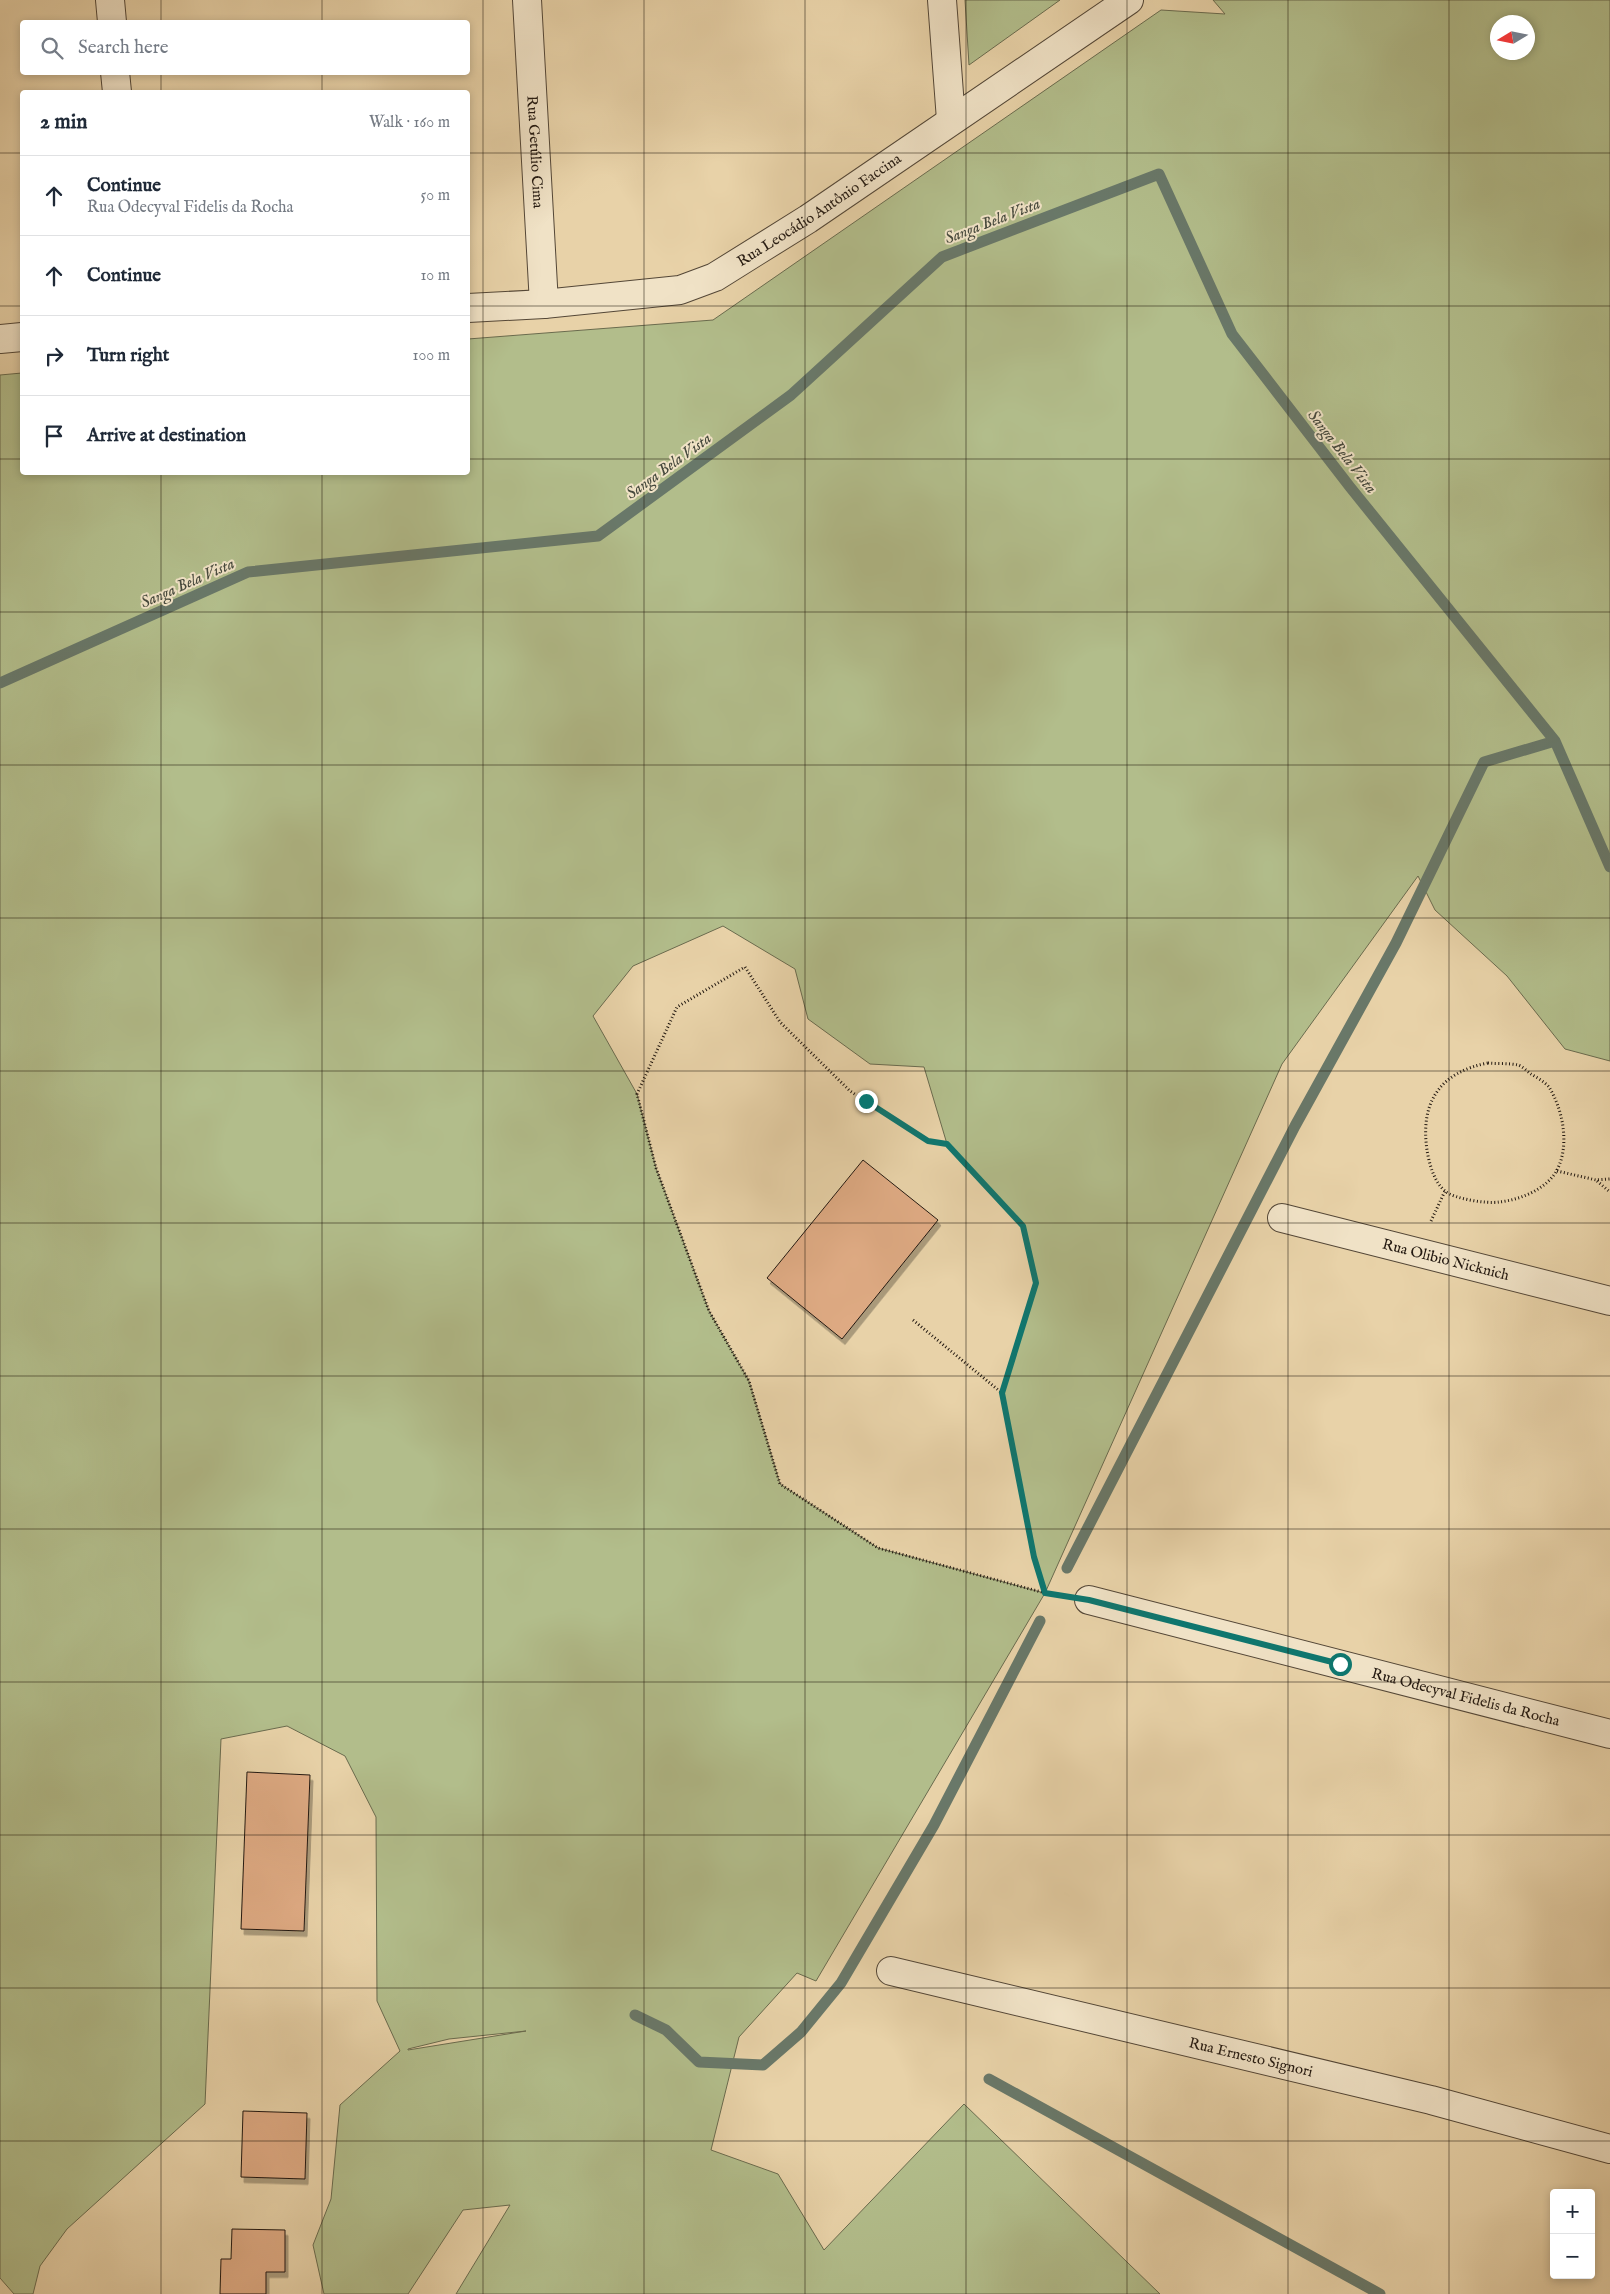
<!DOCTYPE html>
<meta charset="utf-8">
<style>
:root{--surface:#fff;--page:#f6f6f7;--text:#1f2937;--muted:#747a83;--line:#e0e1e3}
body{margin:0;font-family:"IM FELL English",serif;background:var(--page);color:var(--text)}
.controls{position:absolute;right:15px;bottom:15px;display:grid;overflow:hidden;border-radius:5px;box-shadow:0 2px 8px #0003}
.controls button{width:45px;height:45px;display:grid;place-items:center;padding:0;border:0;border-bottom:1px solid var(--line);background:var(--surface);color:var(--text);font:25px sans-serif}
.compass{position:absolute;left:1490px;top:15px;width:45px;height:45px;border-radius:50%;background:var(--surface);box-shadow:0 2px 8px #0003;rotate:260deg}
.stop{position:absolute;width:15px;height:15px;margin:-11px;border:4px solid #0f766e;border-radius:50%;background:#fff}
.stop.end{background:#0f766e;border-color:#fff;box-shadow:0 1px 5px #0008}
.list{margin:0;padding:0;list-style:none}
h2{display:flex;justify-content:space-between;align-items:center;height:65px;margin:0;padding:0 20px;font-size:21px}
h2 small{font-size:16px;font-weight:400;color:var(--muted)}
.list li{display:grid;grid-template-columns:32px 1fr auto;gap:15px;align-items:center;box-sizing:border-box;height:80px;padding:0 20px;border-top:1px solid var(--line)}
.list b{display:block;font-size:19px;white-space:nowrap}
.list p{margin:0;font-size:16px;white-space:nowrap;color:var(--muted)}
.list em{font-size:16px;font-style:normal;color:var(--muted)}
.icon{flex:none;width:28px;height:28px;fill:none;stroke:currentColor;stroke-width:2;stroke-linecap:round;stroke-linejoin:round}
.map{position:relative;flex:none;width:1610px;height:2294px;overflow:hidden}
.search{position:absolute;background:var(--surface);box-shadow:0 2px 8px #0003;left:20px;top:20px;width:450px;height:55px;display:flex;align-items:center;gap:12px;box-sizing:border-box;padding:0 18px;border-radius:5px;color:var(--muted);font-size:19px}
.panel{position:absolute;background:var(--surface);box-shadow:0 2px 8px #0003;left:20px;top:90px;width:450px;height:385px;border-radius:5px}
.map>svg:first-child{display:block}
.green{fill:#b2bd8b;stroke:#6a6b4e;fill-rule:evenodd}
.lines{fill:none;stroke-linecap:round;stroke-linejoin:round}
.stream{stroke:#697869;stroke-width:11}
.building{fill:#deaa83;stroke:#231911;filter:url(#shadow)}
.street-casing{stroke:#544737;stroke-width:30}
.path{stroke:#231911;stroke-width:3;stroke-dasharray:1 2.5;stroke-linecap:butt}
.street{stroke:#f0e2c6;stroke-width:28}
.route{stroke:#0f766e;stroke-width:6}
.grid{fill:none;stroke:#231911;stroke-width:1;stroke-opacity:0.55}
.labels{text-anchor:middle;stroke-width:4;stroke-linejoin:round;paint-order:stroke}
.street-label{font-size:15px;fill:#231911;stroke:#f0e2c6}
.water-label{font-size:16px;font-style:italic;fill:#46493d;stroke:#f0e2c6}
</style>
<div class="map">
<svg width="1610" height="2294" viewBox="0 0 1610 2294">
<defs>
<filter id="shadow"><feDropShadow dx="3" dy="5.5" stdDeviation="0" flood-color="#0004"/></filter>
</defs>
<rect width="100%" height="100%" fill="#e8d2a8"/>
<filter id="stains"><feTurbulence type="fractalNoise" baseFrequency=".004" numOctaves="4"/><feColorMatrix values="0 0 0 0 .2 0 0 0 0 .09 0 0 0 0 .02 0 0 0 .5 -.17"/></filter>
<radialGradient id="worn" r=".72"><stop offset=".6" stop-color="#630" stop-opacity="0"/><stop offset="1" stop-color="#630" stop-opacity=".3"/></radialGradient>
<path class="green" d="M965,0H1060L969,65Z
M1213,0H1610V1061L1565,1049L1507,976L1435,910L1418,876L1282,1064L1045,1593L816,1981L797,1973L739,2037L711,2150L778,2174L824,2250L964,2104L1160,2294H456L510,2205L463,2210L408,2294H324L313,2245L331,2199L340,2105L400,2051L377,2001L376,1817L345,1756L287,1726L221,1739L205,2104L67,2229L40,2266L33,2294H14L0,2278V375L22,373V472H468V339L713,320L1161,10L1225,14ZM1498,22H1528V52H1498ZM723,926L795,969L808,1019L870,1064L924,1067L947,1144L1023,1225L1036,1283L1002,1393L1034,1557L1044,1593L878,1548L780,1484L749,1381L709,1311L656,1168L637,1094L593,1016L633,966ZM526,2031L408,2050V2049L449,2039Z"/>
<g class="lines">
<path class="stream" d="M0,683L248,572L598,536L791,395L942,257L1159,174L1232,334L1350,487L1555,741L1610,867
M1067,1568L1295,1126L1396,943L1484,762L1555,741
M635,2015L666,2030L699,2062L763,2065L801,2032L841,1983L934,1825L1040,1621
M989,2079L1380,2294"/>
</g>
<path class="building" d="M863,1160L938,1220L842,1339L767,1278Z
M247,1772L310,1775L304,1931L241,1929Z
M243,2111L307,2113L305,2179L241,2177Z
M232,2229L285,2230V2272H266V2294H220L221,2259H231Z"/>
<g class="lines">
<defs>
<g id="street">
<path d="M110,0L112,22"/>
<path id="s1" d="M527,0L544,304"/>
<path d="M942,0L951,120"/>
<path d="M115,72L117,92"/>
<path id="s2" d="M468,308L544,304L680,290L715,277L808,219L1129,0"/>
<path d="M0,339L22,337"/>
<path id="s3" d="M1282,1218L1610,1301"/>
<path id="s4" d="M1089,1600L1610,1734"/>
<path id="s5" d="M891,1971L1431,2100L1610,2149"/>
</g>
</defs>
<use href="#street" class="street-casing"/>
<path class="path" d="M1488,1063C1497,1064 1509,1063 1518,1065C1522,1066 1527,1071 1531,1074C1536,1077 1545,1082 1549,1087C1563,1110 1570,1145 1557,1170C1547,1189 1520,1200 1499,1202C1487,1204 1454,1199 1445,1191C1434,1182 1429,1163 1427,1150C1420,1102 1440,1072 1488,1063Z
M1557,1171L1596,1180L1610,1179
M1597,1181L1610,1192
M1431,1221L1445,1191
M913,1320L1002,1393L1034,1557L1045,1593L1057,1595
M1002,1393L1036,1283L1023,1225L947,1144L928,1141L850,1091L780,1022L745,967L677,1007L637,1094L656,1168L709,1311L749,1381L780,1484L878,1548L1045,1593"/>
<use href="#street" class="street"/>
</g>
<g class="lines">
<path class="route" d="M866,1101L928,1141L947,1144L1023,1226L1036,1283L1002,1393L1034,1557L1045,1593L1089,1600L1340,1664"/>
</g>
<path class="grid" d="M161,0V22M322,0V22M483,0V2294M644,0V2294M805,0V2294M966,0V2294M1127,0V2294M1288,0V2294M1449,0V2294M161,72V92M322,72V92M0,153H22M468,153H1610M0,306H22M468,306H1610M0,459H22M468,459H1610M161,472V2294M322,472V2294M0,612H1610M0,765H1610M0,918H1610M0,1071H1610M0,1223H1610M0,1376H1610M0,1529H1610M0,1682H1610M0,1835H1610M0,1988H1610M0,2141H1610"/>
<g class="labels">
<g class="street-label">
<text dy="5" stroke="none"><textPath href="#s1" startOffset="152">Rua Getúlio Cima</textPath></text>
<text dy="5" stroke="none"><textPath href="#s2" startOffset="374">Rua Leocádio Antônio Faccina</textPath></text>
<text dy="5" stroke="none"><textPath href="#s3" startOffset="169">Rua Olibio Nicknich</textPath></text>
<text dy="5" stroke="none"><textPath href="#s4" startOffset="389">Rua Odecyval Fidelis da Rocha</textPath></text>
<text dy="5" stroke="none"><textPath href="#s5" startOffset="370">Rua Ernesto Signori</textPath></text>
</g>
<g class="water-label">
<text transform="translate(992 220) rotate(-21)" y="6">Sanga Bela Vista</text>
<text transform="translate(1343 451) rotate(52)" y="6">Sanga Bela Vista</text>
<text transform="translate(668 465) rotate(-36)" y="6">Sanga Bela Vista</text>
<text transform="translate(187 582) rotate(-24)" y="6">Sanga Bela Vista</text>
</g>
</g>
<rect width="100%" height="100%" filter="url(#stains)"/>
<rect width="100%" height="100%" fill="url(#worn)"/>
</svg>
<div class="controls">
<button>+</button>
<button>−</button>
</div>
<svg class="compass" viewBox="-18 -18 36 36"><path d="M0-13l5 13h-10z" fill="#e53935"/><path d="M0 13l5-13h-10z" fill="#747a83"/></svg>
<div class="stop" style="left:1340px;top:1664px"></div>
<div class="stop end" style="left:866px;top:1101px"></div>
<div class="search"><svg class="icon" aria-label="search" viewBox="0 0 24 24"><circle cx="10" cy="10" r="6"/><path d="M15 15l6 6"/></svg>Search here</div>
<section class="panel">
<h2>2 min<small>Walk · 160 m</small></h2>
<ul class="list">
<li><svg class="icon" aria-label="ahead" viewBox="0 0 24 24"><path d="M12 20V5M6 11l6-6 6 6"/></svg><div><b>Continue</b><p>Rua Odecyval Fidelis da Rocha</p></div><em>50 m</em></li>
<li><svg class="icon" aria-label="ahead" viewBox="0 0 24 24"><path d="M12 20V5M6 11l6-6 6 6"/></svg><div><b>Continue</b></div><em>10 m</em></li>
<li><svg class="icon" aria-label="right" viewBox="0 0 24 24"><path d="M7 20v-9h11M14 6l5 5-5 5"/></svg><div><b>Turn right</b></div><em>100 m</em></li>
<li><svg class="icon" aria-label="arrive" viewBox="0 0 24 24"><path d="M6 21V4h12l-3 4 3 4H6"/></svg><div><b>Arrive at destination</b></div></li>
</ul>
</section>
</div>
